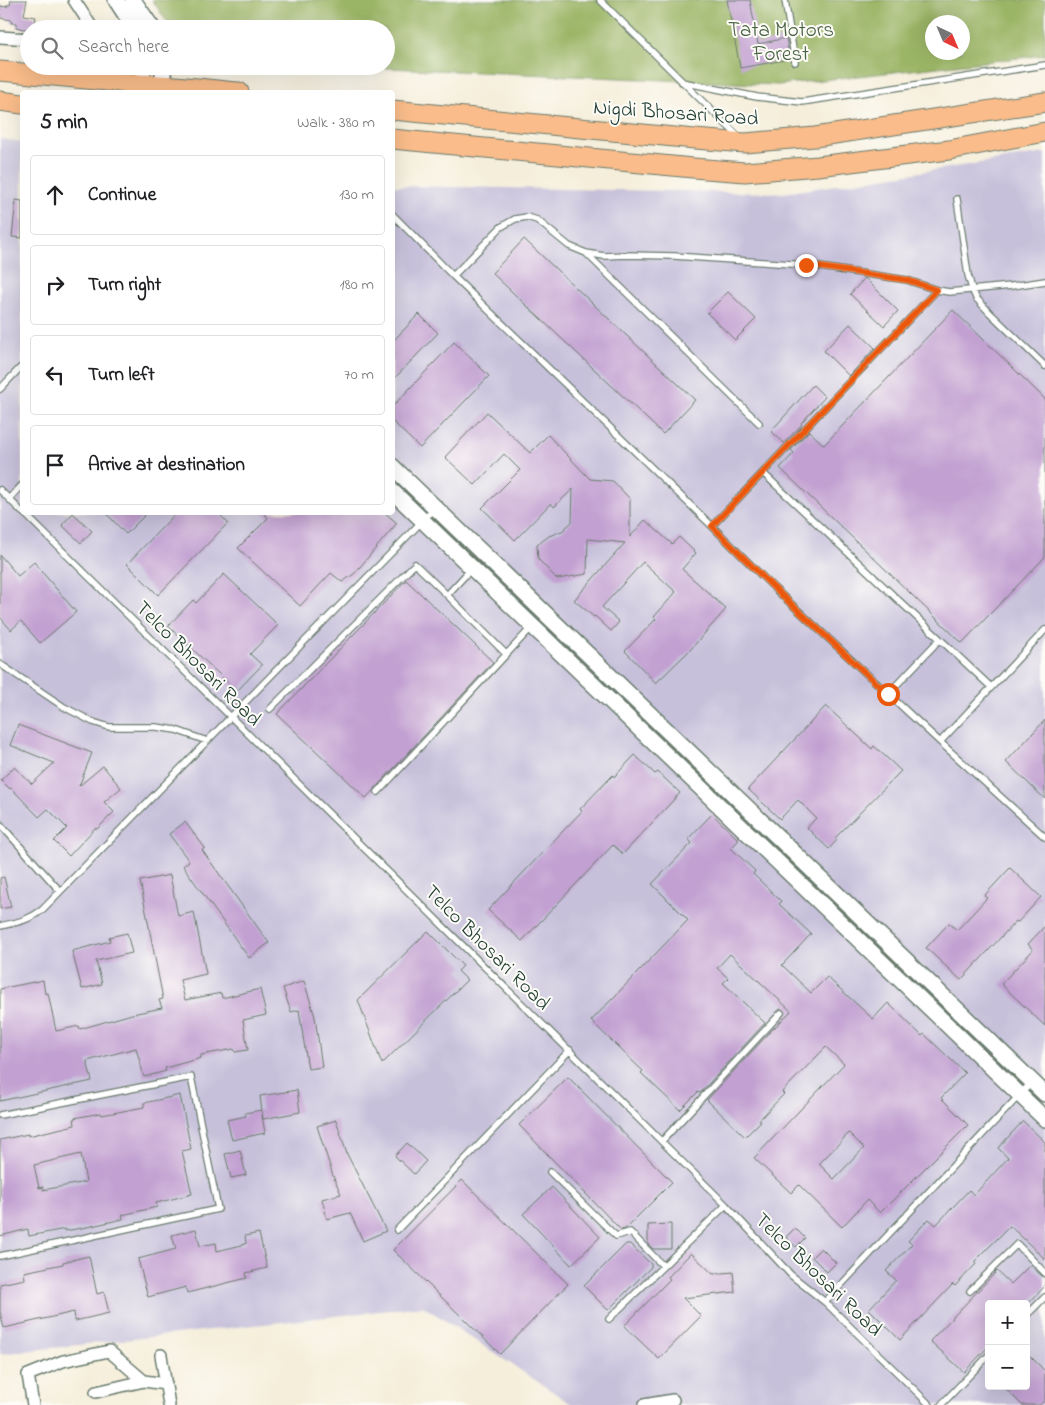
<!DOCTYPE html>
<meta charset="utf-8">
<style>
:root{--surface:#fff;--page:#f2f2f2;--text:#202124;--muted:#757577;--line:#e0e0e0}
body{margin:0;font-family:"Indie Flower",sans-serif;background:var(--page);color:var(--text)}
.controls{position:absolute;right:15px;bottom:15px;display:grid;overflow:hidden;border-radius:5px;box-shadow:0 5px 20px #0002}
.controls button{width:45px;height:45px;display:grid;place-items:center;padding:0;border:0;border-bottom:1px solid var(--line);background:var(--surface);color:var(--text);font:25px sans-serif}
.compass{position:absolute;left:925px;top:15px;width:45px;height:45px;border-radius:50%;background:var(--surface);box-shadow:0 5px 20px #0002;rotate:136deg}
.stop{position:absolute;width:15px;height:15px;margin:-11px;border:4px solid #ea580c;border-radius:50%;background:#fff}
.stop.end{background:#ea580c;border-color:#fff;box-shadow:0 1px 5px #0008}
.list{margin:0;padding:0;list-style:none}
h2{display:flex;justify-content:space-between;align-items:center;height:65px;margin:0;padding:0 20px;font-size:21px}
h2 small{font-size:16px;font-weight:400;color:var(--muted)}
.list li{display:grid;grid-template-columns:32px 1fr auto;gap:15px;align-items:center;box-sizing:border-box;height:80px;margin:0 10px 10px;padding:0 10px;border:1px solid var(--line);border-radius:5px}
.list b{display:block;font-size:19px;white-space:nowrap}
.list em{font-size:16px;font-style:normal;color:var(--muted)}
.icon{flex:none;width:28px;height:28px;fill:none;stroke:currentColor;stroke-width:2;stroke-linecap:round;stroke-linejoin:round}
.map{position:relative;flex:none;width:1045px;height:1405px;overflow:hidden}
.search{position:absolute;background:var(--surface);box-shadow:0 5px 20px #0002;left:20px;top:20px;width:375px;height:55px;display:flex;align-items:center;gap:12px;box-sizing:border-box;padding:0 18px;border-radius:28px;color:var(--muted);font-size:19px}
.panel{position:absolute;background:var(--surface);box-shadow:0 5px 20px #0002;left:20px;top:90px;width:375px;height:425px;border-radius:5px}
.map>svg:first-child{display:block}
.industrial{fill:#c6c0da;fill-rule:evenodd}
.forest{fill:#9bb566;stroke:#5d794d;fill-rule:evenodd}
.building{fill:#c2a0d1;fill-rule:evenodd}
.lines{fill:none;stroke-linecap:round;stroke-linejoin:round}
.service-casing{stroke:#6a7b6e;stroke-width:8}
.minor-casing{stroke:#6a7b6e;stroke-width:14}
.tertiary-casing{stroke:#6a7b6e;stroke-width:18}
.primary-casing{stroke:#6a7b6e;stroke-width:21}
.service{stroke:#fff;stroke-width:5.5}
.minor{stroke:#fff;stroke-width:11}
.tertiary{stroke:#fff;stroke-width:15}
.primary{stroke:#f9bc8a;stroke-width:19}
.route{stroke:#ea580c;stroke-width:6}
.labels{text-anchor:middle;stroke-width:4;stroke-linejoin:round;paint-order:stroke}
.park-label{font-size:21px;fill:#486244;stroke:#fdfcf7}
.street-label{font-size:21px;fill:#1f3d34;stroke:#fdfcf7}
</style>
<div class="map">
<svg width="1045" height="1405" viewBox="0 0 1045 1405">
<rect width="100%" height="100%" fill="#fdfcf7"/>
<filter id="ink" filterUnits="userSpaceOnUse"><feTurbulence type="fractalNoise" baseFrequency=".02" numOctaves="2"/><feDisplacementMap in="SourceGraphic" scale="10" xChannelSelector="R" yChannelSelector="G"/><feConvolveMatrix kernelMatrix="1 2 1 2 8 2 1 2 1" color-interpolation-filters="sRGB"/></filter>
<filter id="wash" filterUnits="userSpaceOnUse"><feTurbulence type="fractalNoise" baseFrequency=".0096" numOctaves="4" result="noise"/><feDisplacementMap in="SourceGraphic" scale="20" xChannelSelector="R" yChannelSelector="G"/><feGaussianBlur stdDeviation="1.12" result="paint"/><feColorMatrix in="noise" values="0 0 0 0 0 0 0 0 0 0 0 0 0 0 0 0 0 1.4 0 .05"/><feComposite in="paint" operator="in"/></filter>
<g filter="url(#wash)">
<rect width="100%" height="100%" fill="#f5eeda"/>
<path class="industrial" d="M0,139L22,142V512H392L393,186L784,193L1045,153V1405H573L423,1306L0,1354ZM989,1304H1026V1386H989Z"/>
<path class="forest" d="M152,0H1045V55L778,85L341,66H386V29H172ZM932,22H962V52H932Z"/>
<g id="blocks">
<path class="building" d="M11,0H27L24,15L36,17L34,29H23L16,27L17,23H11L12,20L0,18V6L7,7V5H10Z
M727,0H750L758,44L786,38L790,59L740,68Z
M16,200L22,201V238L12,237Z
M524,239L695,400L663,434L492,273Z
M865,278L898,311L884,326L850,294Z
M728,292L756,319L735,340L707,313Z
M953,310L1045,399V557L962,643L780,468L794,453L791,450L809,431L824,445Z
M419,314L438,333L392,381V342Z
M850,324L875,348L849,376L824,351Z
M454,342L489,376L420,448L392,421V407Z
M813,385L825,397L801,423L802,424L784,443L771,431Z
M487,412L530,453L548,435L590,479L613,481L630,499V537L645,520L672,544L679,537L696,553L682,569L726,609L690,650L656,683L625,651L656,619L654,617L676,592L643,562L602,607L619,622L611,631L595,616L594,617L574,600L625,543L588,539L587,574L557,579L538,559L537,545L549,536L562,531L572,522L573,489L554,507L551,503L515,540L482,508L520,470L504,454L475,485L445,457Z
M105,512H148L126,534Z
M177,512H217L228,523L158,595L127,564Z
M263,512H384L397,523L354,574L342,582L331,573L300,606L238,548L268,518Z
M73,513L92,531L81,543L62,525Z
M0,555L18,576L34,562L43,572H42L76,612L40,643L21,621L11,630L0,617Z
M224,574L278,625L250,654L262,665L237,691L168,626L193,600L196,603Z
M406,580L493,662L366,798L277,714Z
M826,706L872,749L874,746L901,771L835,838L837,840L829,849L807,828L816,818L798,800L780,819L748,789Z
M1045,720V799L1006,762Z
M18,725L92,753L79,786L103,766L121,788L104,802L114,812L97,829L95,828L69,856L54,841L67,828L48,809L39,817L11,788L10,789L1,780L14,767L32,784L54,763L10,745Z
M635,755L655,774L658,772L680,793L623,854L613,845L522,941L488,910L582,811L580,809L613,775L614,777Z
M712,814L739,840L731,848L755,871L753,874L781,901L779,904L811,934L782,965L811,993L827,977L873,1019L888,1003L922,1036L924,1034L965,1073L941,1098L968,1125L880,1213L867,1200L842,1227L799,1185L791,1193L754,1158L844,1064L826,1047L782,1092L784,1094L759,1120L761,1121L745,1137L707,1100L772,1030L791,1011L730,954L717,968L728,978L723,983L765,1023L700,1093L698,1092L680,1110L641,1073L643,1071L591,1021L688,920L652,884L692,843L688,839ZM849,1133L864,1148L834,1179L819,1164Z
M185,822L205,848L202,850L269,943L249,958L183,866L189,861L169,834Z
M1010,868L1041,897L1018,922L1016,921L961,980L926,948L949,923L957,930L987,898L984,896Z
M170,875L178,916L194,912L206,974L180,980L185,1000L221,993L222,998L260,989L266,1015L243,1020L248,1050L235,1052L234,1049L201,1055V1058L165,1068L166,1071L144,1077L136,1048L87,1061L92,1081L0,1101V989L43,980L45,994L48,993L56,1031L79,1026L80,1029L132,1014L162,1008L159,1000L163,999L140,881Z
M4,877L11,907L0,909V878Z
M1045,926V1026L1001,984L1033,950L1028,944Z
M428,931L463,966L458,971L467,980L382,1064L358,1000Z
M127,933L132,953L96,961L102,984L82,989L72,951L110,941L109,937Z
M304,981L315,1017L322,1067L308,1069L299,1010L291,1012L283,988Z
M568,1077L672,1182L625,1229L621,1230L519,1125Z
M297,1090L300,1112L263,1119L260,1096Z
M180,1095L191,1149L182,1151L192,1194L156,1203L157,1207L122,1215L123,1219L87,1227L65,1231V1229L29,1236L28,1229L0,1236V1140L28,1134V1136L75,1125L74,1118L101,1113L102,1115L144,1107V1103ZM81,1154L86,1182L43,1190V1187L39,1188L34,1165Z
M261,1110L265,1133L232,1140L227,1120L246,1116L245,1113Z
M336,1120L347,1154L386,1231L363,1241L350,1213L327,1219L322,1199L341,1194L333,1176L317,1126Z
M1023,1121L1045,1142V1259L1010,1226L974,1262L976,1264L955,1286L953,1284L900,1340L869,1309L896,1280L886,1271L912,1244L908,1241L929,1219L936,1225L969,1190L974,1195L1008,1158L998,1148Z
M407,1143L426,1161L414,1174L395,1156Z
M240,1150L246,1175L231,1178L225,1154Z
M462,1180L568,1284L500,1354L393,1250Z
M552,1187L600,1237L571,1265L523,1214Z
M671,1224V1249H653L648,1244V1225Z
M795,1228L805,1238L796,1247L786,1237Z
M196,1229L200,1246L216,1243L217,1251L246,1244L245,1236L259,1233L267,1268L246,1273L247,1278L187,1293L186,1287L148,1297L138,1259L176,1249L172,1235Z
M626,1244H630L651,1264V1267L608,1310L584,1286Z
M821,1248L836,1263L827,1272L812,1257Z
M691,1253L713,1274L733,1272L735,1292L683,1298L701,1316L659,1359L624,1326L670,1279L668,1277Z
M89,1256L97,1294L104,1292L109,1313L75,1321L74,1312L4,1328L0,1312V1284L25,1279L24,1272L63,1264V1262Z
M1030,1265L1042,1276L1045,1278V1286L1028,1304H989V1346L964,1372L930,1341L997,1271L1011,1284Z
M1026,1352L1045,1371V1400L1040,1405H1022L1003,1386H1026Z"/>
</g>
</g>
<g filter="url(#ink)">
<use href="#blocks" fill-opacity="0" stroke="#6a7b6e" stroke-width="1"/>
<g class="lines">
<defs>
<path id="service" d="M600,0L695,94L739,137
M785,0L795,62
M682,82L757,97L802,102L1045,65
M957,199L968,275L972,289L976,298L990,313L1045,366
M392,214L453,276L712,526L774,588L940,742
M586,253L759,423
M453,276L501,227L515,219L527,217L537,220L569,246L586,253L604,256L625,255L674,256L806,265L907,280L937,290L949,292L1012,286L1045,281
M0,389L20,368
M763,473L991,687
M0,490L22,512
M9,499L22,485
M23,512L726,1205L791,1275L825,1302L930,1405
M712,526L937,290
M447,595L506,654
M1045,630L940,742L1045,837
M0,664L64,707L93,722L109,727H156L176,730L207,741
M888,694L940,639
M270,709L415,564L447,595L471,569
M378,792L531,628
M0,824L60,891
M0,926C18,922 27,921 42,910L434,509
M0,1115L191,1077L218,1209L0,1256
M662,1141L781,1013
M550,1172L616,1236L630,1232L663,1266
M397,1230L570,1050
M970,1291L1017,1244L1045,1273
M825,1302L1031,1083
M1026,1316L1045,1297
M609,1319L726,1205
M941,1405L989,1355"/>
<path id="minor" d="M74,0L93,29
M0,37L29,39
M161,1355L169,1405
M96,1392L144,1381L166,1384
M33,1405L28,1375L63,1361L109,1351L144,1381
M644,1405L673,1400"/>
<path id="tertiary" d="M116,0L135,29
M133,0L153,29
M139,92L144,66
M161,92L164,66
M392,466L1045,1094
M392,491L1045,1119"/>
<path id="primary" d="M0,71L140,84C173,85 206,89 239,92
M0,101L22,104
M392,110L695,139L745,143L815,137L1045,102
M392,139L693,168L745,172L818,166L949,150L1045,132"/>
</defs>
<use href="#service" class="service-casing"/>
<use href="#minor" class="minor-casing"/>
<use href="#tertiary" class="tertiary-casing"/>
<use href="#primary" class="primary-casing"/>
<use href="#service" class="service"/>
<use href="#minor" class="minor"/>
<use href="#tertiary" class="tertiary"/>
<use href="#primary" class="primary"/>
</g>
</g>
<g class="lines" filter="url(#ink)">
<path class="route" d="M806,265L907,280L937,290L712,526L774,588L888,694"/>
</g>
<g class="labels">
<g class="park-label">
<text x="781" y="36">Tata Motors<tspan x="781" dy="24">Forest</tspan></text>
</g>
<g class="street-label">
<text transform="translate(676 112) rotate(4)" y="7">Nigdi Bhosari Road</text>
<text transform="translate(199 663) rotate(45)" y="7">Telco Bhosari Road</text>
<text transform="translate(488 947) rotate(45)" y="7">Telco Bhosari Road</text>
<text transform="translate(819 1274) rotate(44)" y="7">Telco Bhosari Road</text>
</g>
</g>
</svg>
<div class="controls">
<button>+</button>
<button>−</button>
</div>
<svg class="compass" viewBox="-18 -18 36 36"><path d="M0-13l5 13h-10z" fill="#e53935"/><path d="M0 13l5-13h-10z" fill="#757577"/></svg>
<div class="stop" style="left:888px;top:694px"></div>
<div class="stop end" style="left:806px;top:265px"></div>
<div class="search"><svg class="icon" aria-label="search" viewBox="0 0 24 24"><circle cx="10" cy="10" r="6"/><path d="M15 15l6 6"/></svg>Search here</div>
<section class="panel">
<h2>5 min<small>Walk · 380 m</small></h2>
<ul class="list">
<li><svg class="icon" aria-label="ahead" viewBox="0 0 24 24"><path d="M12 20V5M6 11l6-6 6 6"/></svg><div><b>Continue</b></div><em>130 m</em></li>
<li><svg class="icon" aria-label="right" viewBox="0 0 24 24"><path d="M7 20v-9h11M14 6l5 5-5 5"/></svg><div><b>Turn right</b></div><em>180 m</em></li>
<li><svg class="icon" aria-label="left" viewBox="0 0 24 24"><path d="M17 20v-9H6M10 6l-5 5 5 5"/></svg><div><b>Turn left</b></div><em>70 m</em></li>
<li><svg class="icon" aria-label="arrive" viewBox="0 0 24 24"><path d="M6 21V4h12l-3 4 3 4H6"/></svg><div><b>Arrive at destination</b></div></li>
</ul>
</section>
</div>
